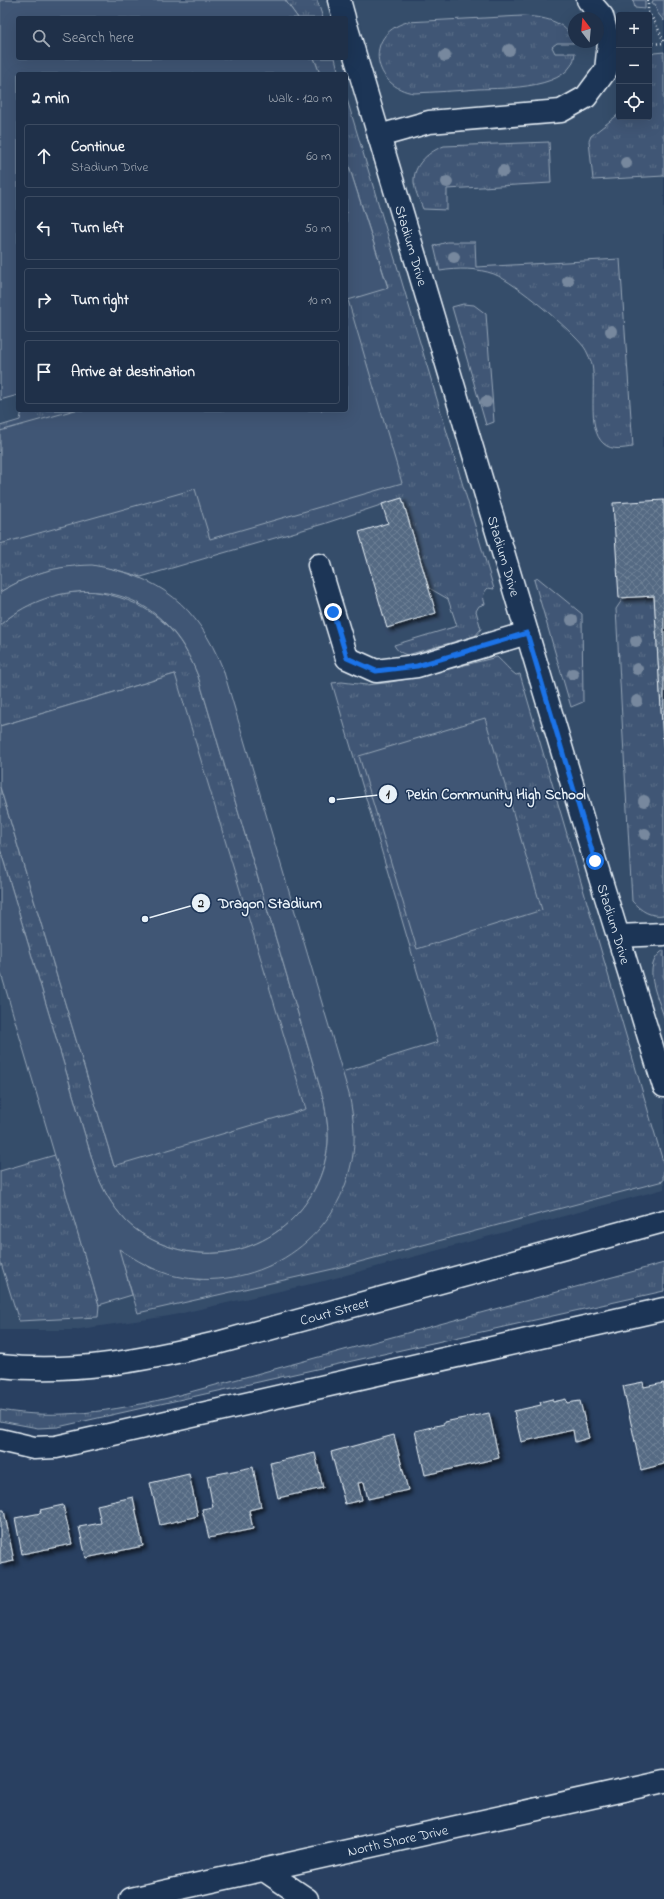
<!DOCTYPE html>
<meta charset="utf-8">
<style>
:root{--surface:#1f3049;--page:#273850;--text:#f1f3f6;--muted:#a1a9b4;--line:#3c4b61}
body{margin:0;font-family:"Indie Flower",sans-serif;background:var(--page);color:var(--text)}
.controls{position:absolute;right:12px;top:12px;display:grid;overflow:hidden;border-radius:4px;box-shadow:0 4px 16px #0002}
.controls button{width:36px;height:36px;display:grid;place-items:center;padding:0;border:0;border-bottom:1px solid var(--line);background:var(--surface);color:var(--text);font:20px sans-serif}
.compass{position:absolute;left:568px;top:12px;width:36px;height:36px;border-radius:50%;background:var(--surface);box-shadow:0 4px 16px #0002;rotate:344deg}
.stop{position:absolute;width:12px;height:12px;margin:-9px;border:3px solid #1a73e8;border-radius:50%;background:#fff}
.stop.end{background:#1a73e8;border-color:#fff;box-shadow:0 1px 4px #0008}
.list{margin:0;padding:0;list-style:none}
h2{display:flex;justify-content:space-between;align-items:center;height:52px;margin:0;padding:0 16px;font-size:17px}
h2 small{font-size:13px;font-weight:400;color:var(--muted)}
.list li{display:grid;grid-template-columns:26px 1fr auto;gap:12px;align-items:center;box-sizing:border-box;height:64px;margin:0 8px 8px;padding:0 8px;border:1px solid var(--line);border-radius:4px}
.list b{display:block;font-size:15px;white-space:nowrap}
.list p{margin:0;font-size:13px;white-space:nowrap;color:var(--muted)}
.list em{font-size:13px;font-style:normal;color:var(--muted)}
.icon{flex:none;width:22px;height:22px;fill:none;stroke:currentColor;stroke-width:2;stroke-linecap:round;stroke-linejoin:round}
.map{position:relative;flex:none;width:664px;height:1899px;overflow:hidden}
.search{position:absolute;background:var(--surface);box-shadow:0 4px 16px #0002;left:16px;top:16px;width:332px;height:44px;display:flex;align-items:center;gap:10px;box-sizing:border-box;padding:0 14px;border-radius:4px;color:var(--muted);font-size:15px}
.panel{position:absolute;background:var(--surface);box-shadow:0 4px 16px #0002;left:16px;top:72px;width:332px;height:340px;border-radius:4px}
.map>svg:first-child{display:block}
.built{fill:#364d6b;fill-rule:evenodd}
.grass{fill:url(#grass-tufts);stroke:#94a4b6}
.garden{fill:#415774;stroke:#94a4b6}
.building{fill:url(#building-cross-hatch);stroke:#e8f1f8;filter:url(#shadow)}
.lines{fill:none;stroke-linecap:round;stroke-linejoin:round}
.minor-casing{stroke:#e8f1f8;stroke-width:25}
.major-casing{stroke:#e8f1f8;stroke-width:25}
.path{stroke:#e8f1f8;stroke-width:2.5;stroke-dasharray:1 3;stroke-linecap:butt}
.minor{stroke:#1d3557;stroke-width:22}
.major{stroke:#1d3557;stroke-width:22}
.tree{fill:#77889e}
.route{stroke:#1a73e8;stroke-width:5}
.labels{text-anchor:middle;stroke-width:3;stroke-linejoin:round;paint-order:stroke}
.street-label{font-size:14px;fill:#e8f1f8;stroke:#1d3557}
.leader{fill:none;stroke:#e8f1f8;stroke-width:1.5}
.callout-dot{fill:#e8f1f8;stroke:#1d3557;stroke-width:1.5}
.mark-label{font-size:12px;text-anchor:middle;font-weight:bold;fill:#111}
.callout-label{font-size:15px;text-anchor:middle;font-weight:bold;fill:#e8f1f8;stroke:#1d3557;stroke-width:3;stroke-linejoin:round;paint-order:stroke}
</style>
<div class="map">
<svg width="664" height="1899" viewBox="0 0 664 1899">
<defs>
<pattern id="grass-tufts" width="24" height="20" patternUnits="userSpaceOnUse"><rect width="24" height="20" fill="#415774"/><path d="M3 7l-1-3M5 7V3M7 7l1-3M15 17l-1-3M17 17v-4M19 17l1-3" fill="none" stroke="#5c7089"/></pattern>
<pattern id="building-cross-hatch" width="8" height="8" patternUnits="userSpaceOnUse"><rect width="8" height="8" fill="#556a83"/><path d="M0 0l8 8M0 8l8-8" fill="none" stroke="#6d8095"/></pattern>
<filter id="shadow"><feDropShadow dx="3.5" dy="3.5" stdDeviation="2" flood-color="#0009"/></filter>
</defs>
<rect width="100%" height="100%" fill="#294061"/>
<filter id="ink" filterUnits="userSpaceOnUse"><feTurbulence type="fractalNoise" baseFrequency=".025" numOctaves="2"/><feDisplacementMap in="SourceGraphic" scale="8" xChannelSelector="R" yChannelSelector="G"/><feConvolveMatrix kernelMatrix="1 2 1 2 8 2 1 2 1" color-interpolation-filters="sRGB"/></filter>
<g filter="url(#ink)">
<path class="built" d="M0,0H664V1189L324,1281L169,1316L73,1330H0ZM619,15H649V117H619ZM18,18H346V58H18ZM574,18H598V42H574ZM18,74H346V410H18Z"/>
<path class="grass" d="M285,0H317L323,18H298Z
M633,0H645V9L635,8Z
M653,0H664V21L657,12L655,4H652Z
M522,16C542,17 567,20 574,43H557L552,47L555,53H575C573,90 504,88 478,89C456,91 435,92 414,93C374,88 362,35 407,22Z
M664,52V176L593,180L589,141L591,136L619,114V117H649V58L654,53Z
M314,58H335L339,74H320Z
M346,96L494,589L488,588C482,594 483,597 485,604L479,606L476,611L481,629L475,636L407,655C401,653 397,651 394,645L457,626L448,599L429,588L402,498L323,524L141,577C88,559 49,563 0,592V426L20,420L22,410H346V300L388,287L346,157Z
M549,142L551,183L447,189V210L423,209C420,201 413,188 414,179C415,163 430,151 444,146Z
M447,242H475L476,267L620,259L633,447C624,448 612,451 604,444C585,428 598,382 591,361C589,357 587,351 584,347C570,329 516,283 494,274C477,268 458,268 440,271L434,246Z
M463,304L474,305L486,314L494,422L486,425L452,307Z
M538,578L582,614L583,702L571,707L534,580Z
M91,591C145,599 178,624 198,676L324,1101C326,1115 329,1129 328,1143C321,1221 244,1272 170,1247C154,1242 138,1233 126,1221C111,1205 102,1188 95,1169L0,849V787L114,1166L175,674L0,726V625C27,601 55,592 91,591Z
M654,596L664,757V915C650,917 641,911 632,901L616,609L624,597Z
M497,657C504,663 509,670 516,675L520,674L664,1165L663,1181L333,1269L138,1313L118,1248L151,1268L200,1280L342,1193C358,1146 356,1119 342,1072L438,1042L332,683L342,682L366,685L385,683L413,678Z
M664,950V1017C658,997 640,965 664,950Z
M55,1155L99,1305L98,1317L19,1321L0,1260V1171Z
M664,1263V1291L58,1427L38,1428L0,1421V1410C57,1420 113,1411 168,1398Z"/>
<path class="garden" d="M0,0H285L298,18H18V58H314L320,74H18V395L0,400Z
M346,157L388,288L348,300L402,483L210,539L195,489L0,544V431L75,410H346Z
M92,565C160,576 197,605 223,669L349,1094C354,1119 357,1144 350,1169C332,1246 252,1293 175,1276C154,1271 136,1260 119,1249L132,1295L99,1305L0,970V849L95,1169C102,1188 111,1205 126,1221C138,1233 154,1242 170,1247C244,1272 321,1221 328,1143C329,1129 326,1115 324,1101L198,676C190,656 181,639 166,624C121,577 46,584 0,625V592C33,573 54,566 92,565Z
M175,674L306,1109L114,1166L0,787V726Z
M485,718L542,910L417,949L359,756Z"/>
<path class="building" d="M402,498L436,613L387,628L359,532L388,523L382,504Z
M664,500V757L654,596L619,598L613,503Z
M643,1382L644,1387L664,1383V1464L641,1470L623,1386Z
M552,1399L553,1402L566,1399L567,1403L580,1401L589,1438L575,1442L573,1430L521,1442L514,1411L541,1405L540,1402Z
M489,1413L499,1458L425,1475L415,1431L444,1424V1422Z
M394,1435L408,1490L368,1499L364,1482L358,1483L362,1500L345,1504L331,1452Z
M315,1453L323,1488L278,1498L270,1463Z
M253,1467L261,1507L249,1510L253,1529L209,1538L202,1509L213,1507L207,1476Z
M189,1474L198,1516L160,1525L150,1483Z
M133,1497L143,1546L86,1558L79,1527L101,1523L97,1505Z
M63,1505L72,1544L22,1554L15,1518L41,1513L40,1510Z
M0,1510H4L14,1561L0,1564Z"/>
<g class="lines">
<defs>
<g id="minor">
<path d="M339,0L344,18"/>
<path id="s1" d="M346,25L595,861L664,1086"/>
<path d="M379,136L429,122L561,111L586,97L606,70L609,43L602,16L588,0"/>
<path d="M319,565L347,658L376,671L417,666L527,633"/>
<path d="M618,936L664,934"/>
<path d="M0,1440L34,1448L56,1447L664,1309"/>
<path d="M264,1870L307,1899"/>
<path id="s2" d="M131,1899L664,1781"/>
</g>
<g id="major">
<path id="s3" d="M0,1366C74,1374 145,1360 217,1343L664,1221"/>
</g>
</defs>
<use href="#minor" class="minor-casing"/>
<use href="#major" class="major-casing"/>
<path class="path" d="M648,0V12L656,24L664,42
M649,44L664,43"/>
<use href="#minor" class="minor"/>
<use href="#major" class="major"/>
</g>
<g class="tree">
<circle cx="509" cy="50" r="6"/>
<circle cx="445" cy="56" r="6"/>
<circle cx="626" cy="163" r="6"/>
<circle cx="503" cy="171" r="6"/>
<circle cx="447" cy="182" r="6"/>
<circle cx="454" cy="257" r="6"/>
<circle cx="568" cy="281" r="6"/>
<circle cx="611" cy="331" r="6"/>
<circle cx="486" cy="402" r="6"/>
<circle cx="572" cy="620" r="6"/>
<circle cx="636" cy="641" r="6"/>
<circle cx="637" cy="669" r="6"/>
<circle cx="573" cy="674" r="6"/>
<circle cx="637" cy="701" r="6"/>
<circle cx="644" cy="801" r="6"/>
<circle cx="645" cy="834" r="6"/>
</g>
</g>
<g class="lines" filter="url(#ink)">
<path class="route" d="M333,612L347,658L376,671L417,666L527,633L595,861"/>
</g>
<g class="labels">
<g class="street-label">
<text dy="5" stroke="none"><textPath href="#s1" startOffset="230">Stadium Drive</textPath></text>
<text dy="5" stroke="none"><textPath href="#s1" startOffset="554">Stadium Drive</textPath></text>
<text dy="5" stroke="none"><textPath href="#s1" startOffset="938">Stadium Drive</textPath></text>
<text dy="5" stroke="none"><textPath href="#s3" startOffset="341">Court Street</textPath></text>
<text dy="5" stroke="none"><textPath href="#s2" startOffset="273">North Shore Drive</textPath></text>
</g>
</g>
<path class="leader" d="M332 800L388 794M145 919L201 903"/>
<g class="callout-dot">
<circle cx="332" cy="800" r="4"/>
<circle cx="145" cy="919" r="4"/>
<circle cx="388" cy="794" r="10"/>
<circle cx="201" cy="903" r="10"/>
</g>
<g class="mark-label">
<text x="388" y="798">1</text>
<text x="201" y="907">2</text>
</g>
<g class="callout-label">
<text x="496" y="799">Pekin Community High School</text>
<text x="270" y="908">Dragon Stadium</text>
</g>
</svg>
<div class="controls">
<button>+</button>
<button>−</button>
<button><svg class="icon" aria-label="locate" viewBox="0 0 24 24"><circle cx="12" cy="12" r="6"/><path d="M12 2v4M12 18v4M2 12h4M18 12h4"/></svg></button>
</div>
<svg class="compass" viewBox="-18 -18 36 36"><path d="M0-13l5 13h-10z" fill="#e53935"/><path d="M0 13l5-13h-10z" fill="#a1a9b4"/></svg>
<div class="stop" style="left:595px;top:861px"></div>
<div class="stop end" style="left:333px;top:612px"></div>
<div class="search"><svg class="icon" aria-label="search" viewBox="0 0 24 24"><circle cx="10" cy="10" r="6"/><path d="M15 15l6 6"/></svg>Search here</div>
<section class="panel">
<h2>2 min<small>Walk · 120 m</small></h2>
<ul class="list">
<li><svg class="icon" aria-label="ahead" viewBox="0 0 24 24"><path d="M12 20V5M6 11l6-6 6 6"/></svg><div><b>Continue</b><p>Stadium Drive</p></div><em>60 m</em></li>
<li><svg class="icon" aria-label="left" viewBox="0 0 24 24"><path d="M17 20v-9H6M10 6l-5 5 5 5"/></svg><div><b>Turn left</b></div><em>50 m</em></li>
<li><svg class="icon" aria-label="right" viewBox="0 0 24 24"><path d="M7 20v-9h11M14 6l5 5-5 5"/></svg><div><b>Turn right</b></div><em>10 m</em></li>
<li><svg class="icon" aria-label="arrive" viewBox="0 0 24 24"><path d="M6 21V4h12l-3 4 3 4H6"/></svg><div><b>Arrive at destination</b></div></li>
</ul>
</section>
</div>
